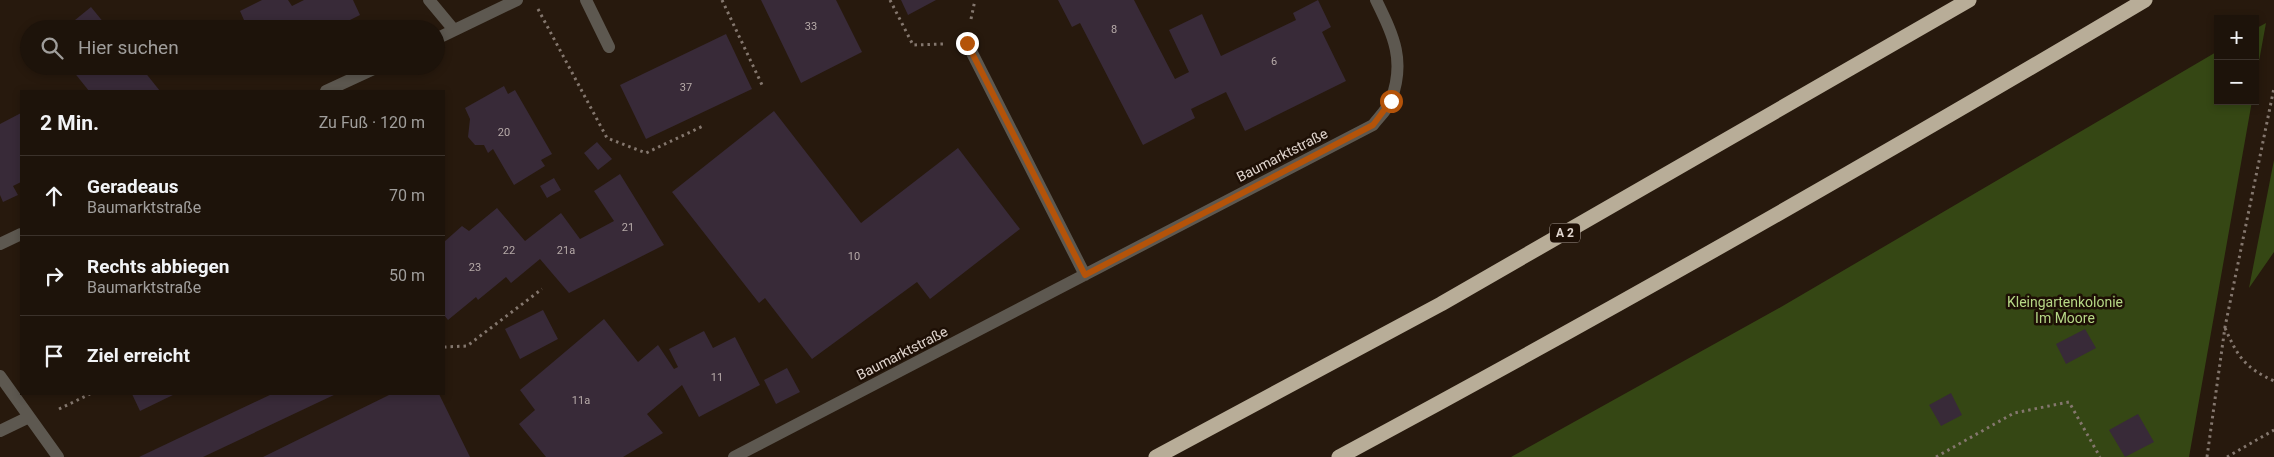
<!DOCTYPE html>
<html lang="de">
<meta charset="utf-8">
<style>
:root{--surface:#1d130a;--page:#251c13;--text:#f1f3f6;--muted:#a09e9c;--line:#3b322b}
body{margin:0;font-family:Roboto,sans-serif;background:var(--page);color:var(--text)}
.controls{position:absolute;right:15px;top:15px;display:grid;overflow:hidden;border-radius:0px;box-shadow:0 2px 8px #0003}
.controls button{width:45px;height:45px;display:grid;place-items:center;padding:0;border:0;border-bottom:1px solid var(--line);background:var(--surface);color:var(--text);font:25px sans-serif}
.stop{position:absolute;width:15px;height:15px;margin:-11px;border:4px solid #b45309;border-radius:50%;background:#fff}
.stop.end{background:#b45309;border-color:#fff;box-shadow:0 1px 5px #0008}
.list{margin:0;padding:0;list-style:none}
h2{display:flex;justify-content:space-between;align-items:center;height:65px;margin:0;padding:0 20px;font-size:21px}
h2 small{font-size:16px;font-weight:400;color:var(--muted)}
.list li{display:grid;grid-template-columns:32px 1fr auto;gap:15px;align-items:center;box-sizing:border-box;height:80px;padding:0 20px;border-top:1px solid var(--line)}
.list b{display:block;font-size:19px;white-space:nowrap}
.list p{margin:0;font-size:16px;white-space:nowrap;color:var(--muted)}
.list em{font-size:16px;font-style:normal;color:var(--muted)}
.icon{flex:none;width:28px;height:28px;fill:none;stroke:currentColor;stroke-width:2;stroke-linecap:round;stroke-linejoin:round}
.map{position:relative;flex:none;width:2274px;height:457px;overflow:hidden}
.search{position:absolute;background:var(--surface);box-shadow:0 2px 8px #0003;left:20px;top:20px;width:425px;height:55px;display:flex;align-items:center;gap:12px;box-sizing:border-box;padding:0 18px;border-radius:28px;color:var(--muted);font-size:19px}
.panel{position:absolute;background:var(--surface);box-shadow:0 2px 8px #0003;left:20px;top:90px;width:425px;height:305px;border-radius:0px}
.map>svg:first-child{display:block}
.green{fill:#354714}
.building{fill:#382a38}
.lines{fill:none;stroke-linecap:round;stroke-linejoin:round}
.path{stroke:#84776e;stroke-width:3;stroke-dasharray:2.5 4;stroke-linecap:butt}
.lane{stroke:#5d5850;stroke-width:12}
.street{stroke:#5d5850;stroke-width:12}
.highway{stroke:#b8ad98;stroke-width:15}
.route{stroke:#b45309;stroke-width:6}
.labels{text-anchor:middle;stroke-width:5;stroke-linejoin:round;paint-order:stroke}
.number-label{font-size:11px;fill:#b6aaa8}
.shield{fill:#1d0f05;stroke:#a69a92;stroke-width:1}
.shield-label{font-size:12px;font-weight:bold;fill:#e0d5ce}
.street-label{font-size:14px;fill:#e0d5ce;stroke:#1d0f05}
.park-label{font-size:14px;fill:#b6d786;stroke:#1d0f05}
</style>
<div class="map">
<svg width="2274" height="457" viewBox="0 0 2274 457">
<rect width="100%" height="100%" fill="#27190d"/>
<path class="green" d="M2266,23L2255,83V29Z
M2218,51V101H2252L2189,457H1511L1781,307Z
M2274,160V252L2249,288Z"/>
<path class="building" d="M262,0H288L292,6L304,0H353L360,15L332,29H248L240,11Z
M761,0H836L862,52L801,83Z
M901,0H936L908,15Z
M1058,0H1134L1175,79L1189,72L1169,30L1202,14L1221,56L1296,20L1293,13L1318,0L1331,27L1322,32L1346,81L1245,131L1226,92L1191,109L1195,118L1143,145L1080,23L1072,27Z
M91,7L109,29H64Z
M726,34L752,89L646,139L620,85Z
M69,66H140L160,91H89Z
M266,66H283L269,73Z
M504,86L508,94L515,90L552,154L541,160L545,166L514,185L493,149L488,153L484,145H475L468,137L470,119L465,108Z
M774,111L861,223L958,148L1020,229L930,299L917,282L812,359L765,298L759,303L672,192Z
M21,113V182L13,186L18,195L3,202L0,195V124Z
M597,142L612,159L598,170L584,153Z
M620,174L664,245L569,293L540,259L511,283L506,277L478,300L476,297L448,320L444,315V242L462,226L469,231L497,208L525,241L561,213L580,239L614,221L594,191Z
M554,178L561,190L547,198L540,186Z
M543,310L558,339L520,359L505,329Z
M604,319L638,362L658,345L674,369L678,367L669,349L704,331L713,348L735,337L760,385L699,417L682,385L647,414L663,433L623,457H546L519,424L535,410L520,390Z
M2085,329L2096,348L2066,364L2056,344Z
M787,368L800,392L776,404L764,380Z
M1951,393L1962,415L1941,426L1929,405Z
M132,394H175L140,411Z
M272,394H336L203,457H139Z
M391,394H439L470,457H263Z
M2138,414L2154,442L2125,457L2109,430Z"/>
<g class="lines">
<path class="path" d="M722,0L763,87
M890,0L913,45L944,44
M538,9L607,138L646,153L703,126
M971,19L975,0
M2225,328C2238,357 2244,367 2274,381
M444,347L467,346L542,289
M59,409L90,394
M1936,457L2014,413L2069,402L2100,457
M2207,457L2225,327L2274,88
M2227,457L2274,430"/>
<path class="lane" d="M586,0L609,47
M0,376L58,457
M0,431L29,417"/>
<path class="street" d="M429,0L454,30
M436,39L517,0
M967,43L1085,275
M326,91L380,66
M0,244L21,234
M734,457L1373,125C1379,117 1388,109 1391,100C1406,60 1393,35 1376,0"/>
<path class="highway" d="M1156,457L1441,304L1969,0
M1339,457C1611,311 1879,158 2145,0"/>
</g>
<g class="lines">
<path class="route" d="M967,43L1085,275L1373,125L1391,101"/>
</g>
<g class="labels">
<g class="number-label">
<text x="811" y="30">33</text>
<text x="1114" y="33">8</text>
<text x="1274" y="65">6</text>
<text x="686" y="91">37</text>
<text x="504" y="136">20</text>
<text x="628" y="231">21</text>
<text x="509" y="254">22</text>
<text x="566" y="254">21a</text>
<text x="854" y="260">10</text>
<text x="475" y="271">23</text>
<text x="717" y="381">11</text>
<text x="581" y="404">11a</text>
</g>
<rect class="shield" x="1550" y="223.5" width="30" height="19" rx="4"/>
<g class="shield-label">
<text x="1565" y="237">A 2</text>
</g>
<g class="street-label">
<text transform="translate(1282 155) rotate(-27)" y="5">Baumarktstraße</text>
<text transform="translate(902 353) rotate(-27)" y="5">Baumarktstraße</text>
</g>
<g class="park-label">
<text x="2065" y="307">Kleingartenkolonie<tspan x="2065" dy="16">Im Moore</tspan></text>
</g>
</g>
</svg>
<div class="controls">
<button>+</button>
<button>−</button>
</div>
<div class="stop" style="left:1391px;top:101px"></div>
<div class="stop end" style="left:967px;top:43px"></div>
<div class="search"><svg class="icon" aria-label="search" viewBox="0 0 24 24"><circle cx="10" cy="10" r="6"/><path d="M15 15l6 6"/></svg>Hier suchen</div>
<section class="panel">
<h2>2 Min.<small>Zu Fuß · 120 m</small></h2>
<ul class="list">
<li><svg class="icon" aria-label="ahead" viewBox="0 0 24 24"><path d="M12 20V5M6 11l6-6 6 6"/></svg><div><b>Geradeaus</b><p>Baumarktstraße</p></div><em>70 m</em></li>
<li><svg class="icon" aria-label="right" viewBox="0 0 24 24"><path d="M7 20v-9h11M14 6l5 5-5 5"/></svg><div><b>Rechts abbiegen</b><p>Baumarktstraße</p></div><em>50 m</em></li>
<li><svg class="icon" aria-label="arrive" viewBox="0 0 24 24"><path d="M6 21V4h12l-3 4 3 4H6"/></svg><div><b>Ziel erreicht</b></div></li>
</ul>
</section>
</div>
